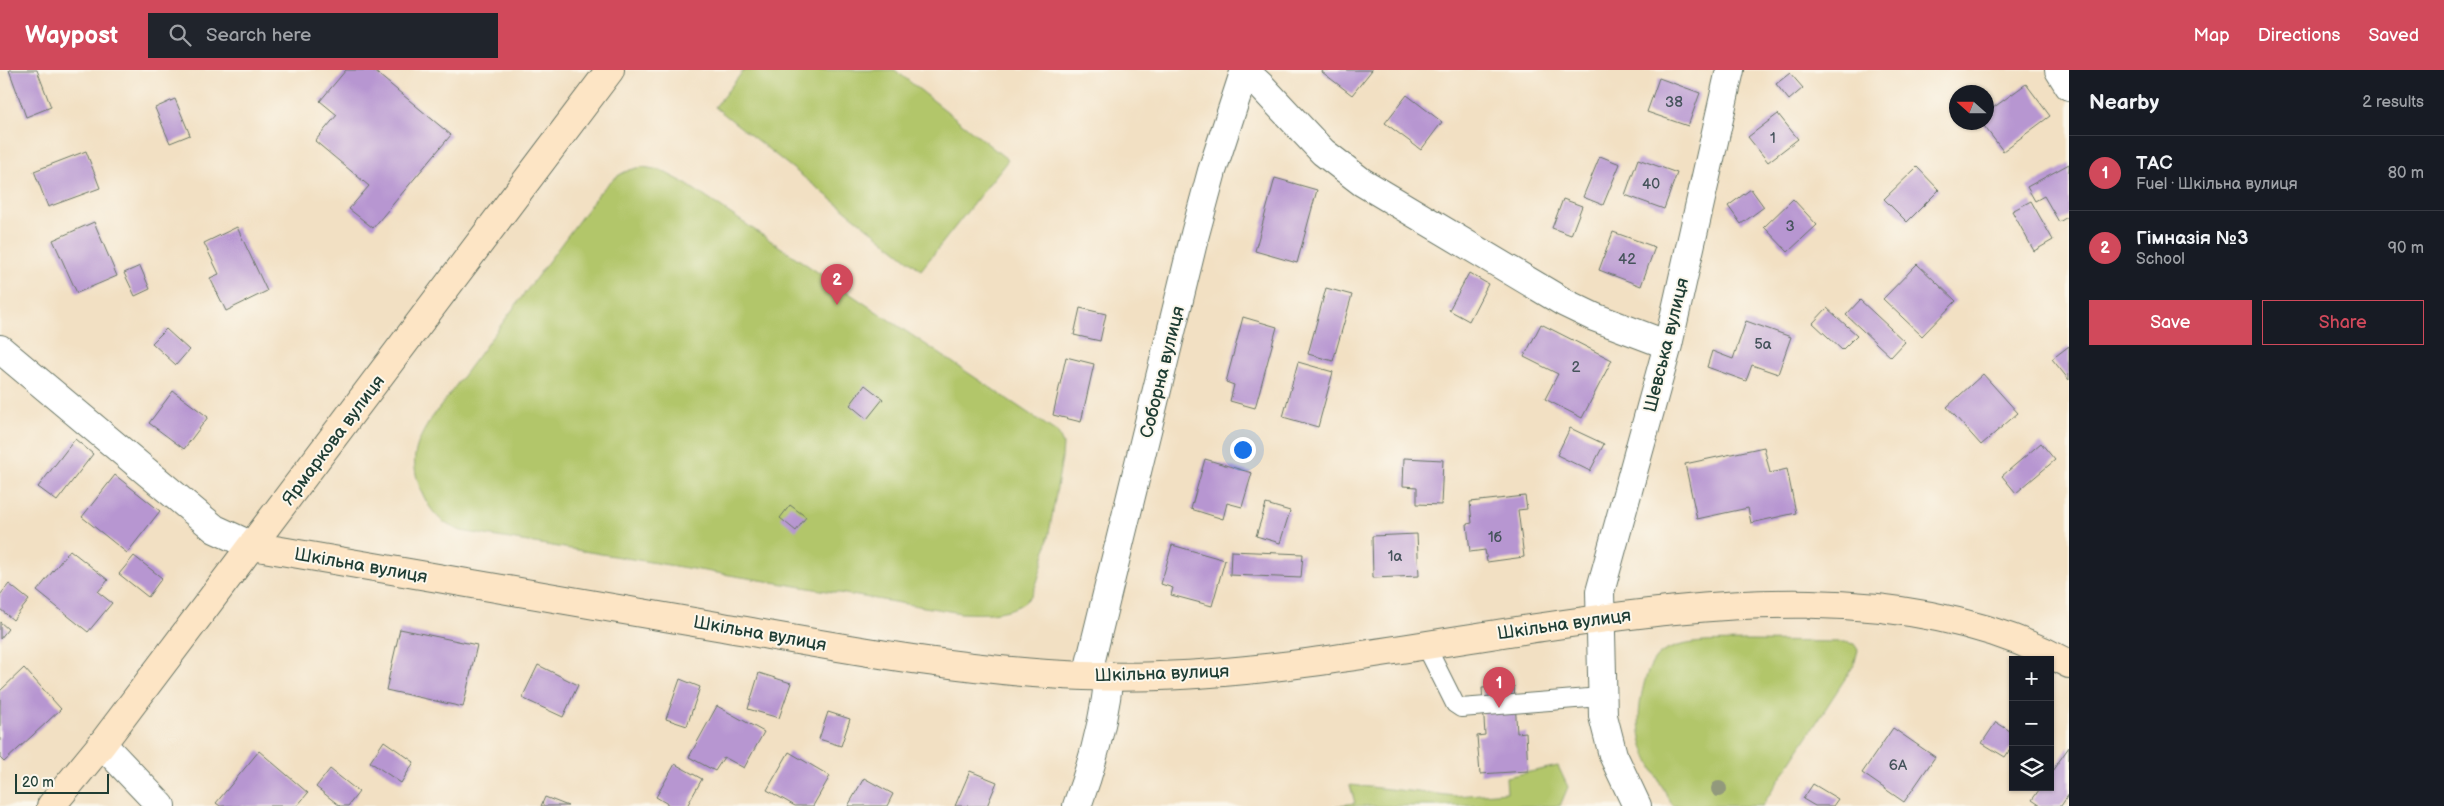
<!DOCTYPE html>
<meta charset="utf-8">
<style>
:root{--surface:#171b24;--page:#20242c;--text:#f1f3f6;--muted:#9ea1a6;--line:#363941;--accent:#d1495b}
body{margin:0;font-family:"Balsamiq Sans",sans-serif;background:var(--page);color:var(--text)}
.controls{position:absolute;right:15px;bottom:15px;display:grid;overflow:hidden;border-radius:0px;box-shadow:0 1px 4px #0004}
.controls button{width:45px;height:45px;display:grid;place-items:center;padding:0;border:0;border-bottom:1px solid var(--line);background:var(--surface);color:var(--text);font:25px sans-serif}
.compass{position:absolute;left:1949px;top:15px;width:45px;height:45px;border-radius:50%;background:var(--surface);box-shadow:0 1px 4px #0004;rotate:291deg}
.scale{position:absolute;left:15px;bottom:12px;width:94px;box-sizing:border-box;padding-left:5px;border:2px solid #1f3d34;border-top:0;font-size:14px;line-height:18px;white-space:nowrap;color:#1f3d34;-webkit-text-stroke:4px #fbf7ec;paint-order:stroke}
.you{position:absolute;left:1242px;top:379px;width:18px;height:18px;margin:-12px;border:4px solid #fff;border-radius:50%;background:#1a73e8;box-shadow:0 0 0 8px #1a73e833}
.badge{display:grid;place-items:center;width:32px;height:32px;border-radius:50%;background:var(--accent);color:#fff;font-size:16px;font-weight:700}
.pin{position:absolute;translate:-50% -41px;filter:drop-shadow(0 1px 2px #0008)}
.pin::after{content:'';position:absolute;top:26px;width:18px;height:15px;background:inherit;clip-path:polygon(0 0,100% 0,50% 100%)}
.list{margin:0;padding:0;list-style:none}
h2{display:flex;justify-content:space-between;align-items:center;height:65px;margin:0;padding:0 20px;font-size:21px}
h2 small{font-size:16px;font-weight:400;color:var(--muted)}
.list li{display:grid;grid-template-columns:32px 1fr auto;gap:15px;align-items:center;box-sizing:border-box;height:75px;padding:0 20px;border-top:1px solid var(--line)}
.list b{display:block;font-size:19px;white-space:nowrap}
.list p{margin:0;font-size:16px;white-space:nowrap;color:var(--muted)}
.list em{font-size:16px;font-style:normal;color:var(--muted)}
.actions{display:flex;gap:10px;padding:15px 20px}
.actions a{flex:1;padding:11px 0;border:1px solid var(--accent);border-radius:0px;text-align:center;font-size:18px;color:var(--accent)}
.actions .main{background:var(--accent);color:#fff}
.icon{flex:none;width:28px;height:28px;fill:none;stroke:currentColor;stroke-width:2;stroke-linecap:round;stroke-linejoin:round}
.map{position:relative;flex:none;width:2069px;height:736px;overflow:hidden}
header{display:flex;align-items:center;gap:30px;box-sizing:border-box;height:70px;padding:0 25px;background:var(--accent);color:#fff}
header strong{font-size:24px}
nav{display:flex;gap:28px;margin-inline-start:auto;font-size:18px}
.search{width:350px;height:45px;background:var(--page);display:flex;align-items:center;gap:12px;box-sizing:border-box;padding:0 18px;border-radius:0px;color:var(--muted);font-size:19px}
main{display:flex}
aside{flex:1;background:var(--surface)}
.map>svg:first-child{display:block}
.green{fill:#b2c66b;stroke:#688250}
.building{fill:#b796d1}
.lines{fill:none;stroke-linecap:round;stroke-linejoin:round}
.lane-casing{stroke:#697666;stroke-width:20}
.street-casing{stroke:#697666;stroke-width:30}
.secondary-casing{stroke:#697666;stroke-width:30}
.lane{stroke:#fff;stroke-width:18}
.street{stroke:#fff;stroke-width:28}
.secondary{stroke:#fde5c5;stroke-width:28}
.tree{fill:#92997c}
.labels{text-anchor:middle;stroke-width:4;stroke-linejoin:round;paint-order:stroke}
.number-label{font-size:15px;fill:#45535b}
.street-label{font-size:18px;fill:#1f3d34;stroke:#fbf7ec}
</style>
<header>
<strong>Waypost</strong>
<div class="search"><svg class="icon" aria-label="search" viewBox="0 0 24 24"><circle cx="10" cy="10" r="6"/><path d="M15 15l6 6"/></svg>Search here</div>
<nav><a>Map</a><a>Directions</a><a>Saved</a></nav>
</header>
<main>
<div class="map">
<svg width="2069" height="736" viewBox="0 0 2069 736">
<rect width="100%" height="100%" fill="#fbf7ec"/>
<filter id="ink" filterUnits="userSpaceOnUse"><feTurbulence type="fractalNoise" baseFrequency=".02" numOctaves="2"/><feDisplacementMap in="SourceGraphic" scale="10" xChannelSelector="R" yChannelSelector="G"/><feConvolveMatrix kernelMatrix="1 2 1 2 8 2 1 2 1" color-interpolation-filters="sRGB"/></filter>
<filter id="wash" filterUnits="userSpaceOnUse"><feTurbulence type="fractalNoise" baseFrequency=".0096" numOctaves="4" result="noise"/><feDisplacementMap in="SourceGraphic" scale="20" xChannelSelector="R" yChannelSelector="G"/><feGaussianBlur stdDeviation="1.12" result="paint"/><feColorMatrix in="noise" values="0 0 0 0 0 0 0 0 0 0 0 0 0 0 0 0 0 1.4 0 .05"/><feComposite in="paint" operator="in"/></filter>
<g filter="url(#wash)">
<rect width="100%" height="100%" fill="#f2e0c3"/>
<path class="green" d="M744,0H895L1008,90L921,200L715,37Z
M643,97L660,100L683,112L1058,363L1063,374L1062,388C1057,414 1044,510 1030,527C1015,545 982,544 961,543L461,461C454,458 446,455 440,449C425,436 412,405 415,385C417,372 424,360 431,349L600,122C614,107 623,100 643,97Z
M1746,571L1845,572L1854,574L1858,580L1854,595L1762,736H1673C1648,690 1630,669 1644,614C1647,603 1652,588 1663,582C1687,569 1720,572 1746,571Z
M1558,696L1568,717L1560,736H1336L1355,733L1350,715L1456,726L1507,722L1506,707Z"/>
<g id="blocks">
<path class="building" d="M9,0H37L51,37L26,47Z
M346,0H373L451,65L373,158L349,139L369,116L315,71L337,45L320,31Z
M1323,0H1372L1352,25L1322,2Z
M1790,3L1803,18L1789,30L1776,14Z
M1659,8L1700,23L1688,56L1647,42Z
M2026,14L2050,46L2003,81L1981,52H1986V43Z
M1407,25L1442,52L1421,80L1385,53Z
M175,29L190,65L170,73L155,38Z
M1778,44L1798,69L1768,92L1748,67Z
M86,81L100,118L48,137L34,101Z
M1600,86L1620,94L1603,135L1583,127Z
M1638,89L1677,103L1664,139L1625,125Z
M2069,94V146L2059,152L2044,126L2035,131L2027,117Z
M1917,97L1939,120L1907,152L1884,129Z
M1275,108L1317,120L1297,193L1255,181Z
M1751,119L1764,137L1741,154L1728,136Z
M1563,129L1582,136L1571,165L1552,158Z
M1793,129L1817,155L1788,182L1764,157Z
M2031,131L2053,170L2034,181L2012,141Z
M94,152L117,206L77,223L53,170Z
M237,157L267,221L226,241L210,208L219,204L204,173Z
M1613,162L1655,177L1641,216L1599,200Z
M1917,194L1956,231L1922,266L1883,229Z
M140,196L150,219L135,226L124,203Z
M1469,203L1488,214L1469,251L1449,240Z
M1326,218L1352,225L1333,291L1308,284Z
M1860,230L1905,272L1891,287L1846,245Z
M1080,238L1106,244L1100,271L1074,265Z
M1827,238L1857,265L1842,280L1813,253Z
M1243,247L1277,257L1255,338L1230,331L1234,315L1226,312Z
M1746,251L1791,267L1778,304L1752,295L1746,311L1707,297L1712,281L1733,289Z
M1541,254L1612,290L1582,348L1545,329L1558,304L1524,287Z
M166,259L189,280L176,295L152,273Z
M2069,276V310L2052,289Z
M1066,287L1094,294L1081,352L1053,345Z
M1298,292L1333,302L1318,357L1283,347Z
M1983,304L2018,343L1981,375L1947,337Z
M865,315L883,329L867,349L850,335Z
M173,321L208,347L184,379L149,353Z
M1570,358L1604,374L1590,401L1557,385Z
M75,369L93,384L57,431L38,417Z
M2041,373L2055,390L2016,423L2002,406Z
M1764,377L1770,403L1787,399L1796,443L1751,453L1748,438L1697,449L1685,394Z
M1404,388L1443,390L1441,435L1417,434V417L1403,416Z
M1205,389L1252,403L1242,437L1227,433L1223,449L1191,439Z
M115,405L160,441L127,483L82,447Z
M1525,426L1527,439L1518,440L1524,487L1487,492L1485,480L1470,482L1467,454L1472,453L1470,432Z
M1266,434L1290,441L1280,473L1256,466Z
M790,435L806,447L796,461L780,448Z
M1417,464L1419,506L1373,508L1372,466Z
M1172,475L1225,490L1212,536L1171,525L1173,518L1161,514Z
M70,480L108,510L98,522L112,533L88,562L37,521Z
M1231,481L1303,484L1301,508L1230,505Z
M134,486L162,508L148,527L119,504Z
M9,514L29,530L13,550L0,539V525Z
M0,552L8,559L0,569Z
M400,559L477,575L463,637L386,620Z
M538,595L578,615L563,647L522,628Z
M24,598L61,639L4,692L0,688V621Z
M759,603L791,613L779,648L748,639Z
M680,609L700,617L687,656L666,649Z
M1514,616L1517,663L1526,662L1528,701L1480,704L1477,666L1485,665L1482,618Z
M717,636L764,662L744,698L724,687L715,701L689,687Z
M828,642L850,649L841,676L819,669Z
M1996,652L2013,663V675L2005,687L1982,673Z
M1893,658L1935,687L1904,732L1862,703Z
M384,671L414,692L401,713L370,692Z
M2069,677V724L2061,736H2041L2032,730L2041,717H2050V704Z
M259,681L308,723L297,736H220L216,733Z
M789,682L830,706L813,736H795L767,720Z
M675,694L702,709L687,736H671L656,727Z
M330,699L359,722L348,736H340L316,717Z
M970,701L997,712L987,736H955Z
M864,708L893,724L887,736H848Z
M1813,714L1838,729L1833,736H1815L1803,729Z
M545,727L568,736H541Z"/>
</g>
</g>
<g filter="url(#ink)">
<use href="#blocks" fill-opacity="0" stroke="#697666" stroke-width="1"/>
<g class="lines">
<defs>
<path id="lane" d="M1425,574L1455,634L1461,638L1601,627"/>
<path id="street" d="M2059,0L2069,16
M1245,1L1263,18L1323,82L1362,112L1565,233L1594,247L1668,275
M0,279L215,459L252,476
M1087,606L1195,164L1212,101L1245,0
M102,674L161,736
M1077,736C1093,693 1104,652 1109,606
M1637,736L1613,685L1603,646L1600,522L1668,275L1730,0"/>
<path id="secondary" d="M252,476C407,503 562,529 717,556C839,577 960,601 1084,606C1237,612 1391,579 1543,557C1713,532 1911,508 2069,594
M51,736L102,674L610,0"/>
</defs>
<use href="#lane" class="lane-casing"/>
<use href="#street" class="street-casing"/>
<use href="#secondary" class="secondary-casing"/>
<use href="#lane" class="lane"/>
<use href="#street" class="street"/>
<use href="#secondary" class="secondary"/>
</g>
<circle class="tree" cx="1719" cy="719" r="8"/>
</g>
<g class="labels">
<g class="number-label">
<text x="1674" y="37">38</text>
<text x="1773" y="73">1</text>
<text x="1651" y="119">40</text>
<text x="1790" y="161">3</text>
<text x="1627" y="194">42</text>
<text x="1763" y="279">5а</text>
<text x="1576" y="302">2</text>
<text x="1495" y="472">1б</text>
<text x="1395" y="491">1а</text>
<text x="1898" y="700">6А</text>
</g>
<g class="street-label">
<text transform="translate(1666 275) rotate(-76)" y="6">Шевська вулиця</text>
<text transform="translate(1162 302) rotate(-76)" y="6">Соборна вулиця</text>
<text transform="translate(333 370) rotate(-53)" y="6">Ярмаркова вулиця</text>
<text transform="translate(361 495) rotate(10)" y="6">Шкільна вулиця</text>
<text transform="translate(1564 554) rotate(-8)" y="6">Шкільна вулиця</text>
<text transform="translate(760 563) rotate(10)" y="6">Шкільна вулиця</text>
<text transform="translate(1162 603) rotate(-2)" y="6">Шкільна вулиця</text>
</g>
</g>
</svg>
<div class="controls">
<button>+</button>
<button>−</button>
<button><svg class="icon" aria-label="layers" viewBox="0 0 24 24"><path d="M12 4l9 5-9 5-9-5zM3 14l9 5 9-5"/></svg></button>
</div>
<svg class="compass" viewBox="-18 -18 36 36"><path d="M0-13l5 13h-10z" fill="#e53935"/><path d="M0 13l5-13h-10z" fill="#9ea1a6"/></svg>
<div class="scale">20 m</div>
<div class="you"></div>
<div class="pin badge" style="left:1499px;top:638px">1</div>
<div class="pin badge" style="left:837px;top:235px">2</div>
</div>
<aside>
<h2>Nearby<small>2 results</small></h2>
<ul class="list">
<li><span class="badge">1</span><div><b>ТАС</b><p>Fuel · Шкільна вулиця</p></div><em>80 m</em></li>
<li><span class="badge">2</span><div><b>Гімназія №3</b><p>School</p></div><em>90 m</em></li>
</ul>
<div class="actions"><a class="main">Save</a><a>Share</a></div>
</aside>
</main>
